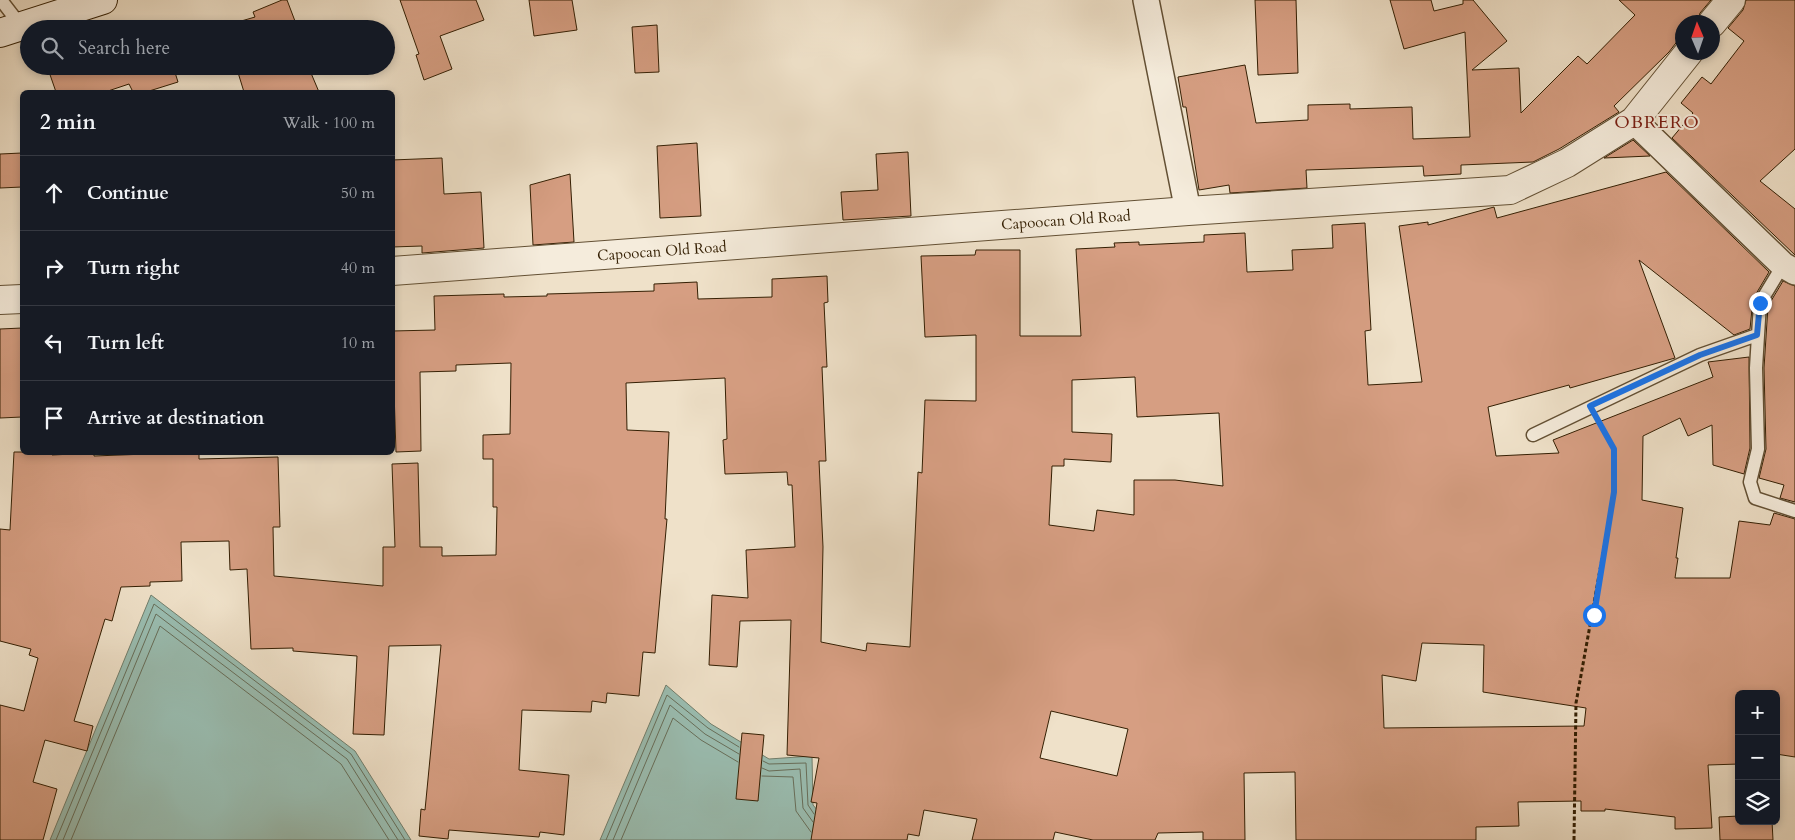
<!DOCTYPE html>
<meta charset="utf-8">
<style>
:root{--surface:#171b24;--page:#242831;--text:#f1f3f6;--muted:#9ea1a6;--line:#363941}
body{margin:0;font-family:Cardo,serif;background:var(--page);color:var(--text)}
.controls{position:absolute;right:15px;bottom:15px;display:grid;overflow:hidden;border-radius:8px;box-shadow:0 2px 8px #0003}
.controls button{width:45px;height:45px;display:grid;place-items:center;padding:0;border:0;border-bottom:1px solid var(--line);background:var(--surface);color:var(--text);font:25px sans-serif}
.compass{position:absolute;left:1675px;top:15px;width:45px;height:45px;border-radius:50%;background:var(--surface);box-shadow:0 2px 8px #0003;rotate:358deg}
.stop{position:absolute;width:15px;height:15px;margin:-11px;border:4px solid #1a73e8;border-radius:50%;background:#fff}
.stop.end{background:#1a73e8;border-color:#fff;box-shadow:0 1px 5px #0008}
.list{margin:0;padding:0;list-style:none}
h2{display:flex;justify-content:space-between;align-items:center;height:65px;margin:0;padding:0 20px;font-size:21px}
h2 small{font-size:16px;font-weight:400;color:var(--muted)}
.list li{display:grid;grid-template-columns:32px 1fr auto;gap:15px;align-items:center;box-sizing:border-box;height:75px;padding:0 20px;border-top:1px solid var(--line)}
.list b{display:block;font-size:19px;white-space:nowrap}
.list em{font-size:16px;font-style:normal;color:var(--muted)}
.icon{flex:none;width:28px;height:28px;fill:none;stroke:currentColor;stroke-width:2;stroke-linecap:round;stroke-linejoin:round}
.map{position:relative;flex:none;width:1795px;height:840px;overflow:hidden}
.search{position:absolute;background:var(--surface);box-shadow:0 2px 8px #0003;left:20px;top:20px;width:375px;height:55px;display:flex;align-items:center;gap:12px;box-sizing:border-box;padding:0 18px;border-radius:28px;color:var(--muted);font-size:19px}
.panel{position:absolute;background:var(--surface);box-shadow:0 2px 8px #0003;left:20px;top:90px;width:375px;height:365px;border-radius:8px}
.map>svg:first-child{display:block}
.water{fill:#9abeb2;stroke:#717e6c}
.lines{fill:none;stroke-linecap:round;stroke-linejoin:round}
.shore{stroke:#676e5a;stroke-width:1}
.building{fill:#d69e82;stroke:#341f03;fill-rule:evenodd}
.service-casing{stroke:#635034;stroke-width:15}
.minor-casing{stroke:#635034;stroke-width:28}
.tertiary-casing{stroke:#635034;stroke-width:30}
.secondary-casing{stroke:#341f03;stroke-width:30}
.path{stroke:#341f03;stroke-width:3;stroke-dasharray:4 2.5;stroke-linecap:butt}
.service{stroke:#f5ecdc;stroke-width:12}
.minor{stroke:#f5ecdc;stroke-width:25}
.tertiary{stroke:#f5ecdc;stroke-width:28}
.secondary{stroke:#f5ecdc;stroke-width:28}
.route{stroke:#1a73e8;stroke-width:6}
.labels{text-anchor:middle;stroke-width:4;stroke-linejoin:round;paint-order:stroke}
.street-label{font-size:15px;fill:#341f03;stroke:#f5ecdc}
.quarter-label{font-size:18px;letter-spacing:1px;fill:#7a1f14;stroke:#f5ecdc}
</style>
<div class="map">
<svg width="1795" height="840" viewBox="0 0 1795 840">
<rect width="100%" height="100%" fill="#efe1c9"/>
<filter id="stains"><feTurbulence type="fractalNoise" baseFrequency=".004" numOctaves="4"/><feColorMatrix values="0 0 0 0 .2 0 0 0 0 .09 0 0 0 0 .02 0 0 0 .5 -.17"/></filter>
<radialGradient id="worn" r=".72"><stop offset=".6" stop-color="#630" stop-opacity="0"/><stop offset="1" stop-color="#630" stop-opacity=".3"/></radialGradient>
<path class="water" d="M151,595L355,751L411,840H50Z
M666,685L711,724L769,759L812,756L813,805L842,840H600Z"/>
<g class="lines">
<path class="shore" d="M763,761L769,764L806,763L808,805L814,814
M762,768L769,771L800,769L803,808L813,822
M762,776L793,777L796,811L811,832
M56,840L154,604L351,754L405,840
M63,840L156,614L347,759L398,840
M71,840L160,626L341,764L389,840
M606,840L667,695L708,728L739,747
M613,840L670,705L705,734L739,754
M621,840L673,718L701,740L738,762"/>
</g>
<path class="building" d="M282,0H287L298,29H224V26L255,17L253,12Z
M400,0H476L484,20L440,36L452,69L424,80L416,55L419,54Z
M529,0H572L577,30L534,36Z
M1255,0H1296L1298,73L1258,75Z
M1390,0H1431L1434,11L1463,4V0H1473L1507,41L1472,70L1519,68L1521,113L1578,56L1587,64L1635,15L1619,0H1711L1700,13L1697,22H1682V35L1669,52L1614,106L1619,112L1559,149L1533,162L1461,165V174L1424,176L1423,166L1306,170L1307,188L1230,193L1229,185L1199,190L1186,107H1183L1178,77L1245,65L1256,123L1308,120V105L1350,104V109L1412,107L1413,139L1470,137L1465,32L1404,49Z
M1746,0H1795V149L1760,181L1795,209V255L1672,138L1693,113L1681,103L1702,77L1711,84L1744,41L1728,28L1743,10Z
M657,25L659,72L635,73L632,27Z
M47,66H173L178,82L146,92H133L129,84L105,92H56Z
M236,66H308L319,92H244Z
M1633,140L1650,156L1604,158Z
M697,143L701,216L660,218L657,146Z
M908,152L911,216L843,220L841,192L878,190L876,154Z
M22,153V187L0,188V154Z
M442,158L444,194L481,192L484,248L422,253V246L392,247V160Z
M1666,172L1769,272L1753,299L1750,329L1734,335L1639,260L1675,358L1570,388L1569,385L1488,407L1496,456L1559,453L1553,440L1713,377L1708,362L1749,357L1750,448L1744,474L1713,465L1712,425L1688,436L1680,418L1643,436L1642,500L1683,508L1676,558H1678L1675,578H1730L1739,521L1770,525L1774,513L1795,519V757L1776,754V694H1739V764L1708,765L1712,828L1675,829V817L1605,809V811H1581V801L1518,802L1519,826L1476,827V840H1296L1295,772L1244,773L1245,840H1203V832L1158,833L1155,840H1093L1055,832L1053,840H972L977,819L924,810L919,836L908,834L907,840H811L817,803L811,802L819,758L787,755L791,620L740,621L737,667L709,665L712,595L748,598L746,550L795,547L792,485H788L787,472L725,474L723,440L727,439L725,378L626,383L627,430L669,432L665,519H667L655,653L643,652L639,696L607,693L606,703L592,701L591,712L522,710L519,770L569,775L564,835L540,832L539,837L449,830L448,839L419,836L421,809L425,810L441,645L389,646L384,735L353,734L357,656L293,651V648L251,649L247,569L230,570L229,541L181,542L182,581L150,582V586L121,587L112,621L105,619L74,721L93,726L87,751L45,740L33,782L57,789L43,840H0V705L24,711L38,658L29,655L31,649L0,641V529L10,530L14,452H52V455L94,453V456L199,452V459L278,457L280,527H273L274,576L383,586V547H395L392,464L418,463L420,547H442V556L496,555L497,507H493V459H483V435L510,434L511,363L456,365V371L420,372L421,451L396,452L392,331L435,330L434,296L504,294V297L547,296V294L654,291V284L697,282L698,299L772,297V279L827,276L828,302L824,303L827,367H822L826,461H819L823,547L821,642L866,651L867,643L910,647L918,472L922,473L925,400L976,401V335L925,337L921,256L975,255L976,250H1020V336H1081L1076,249L1115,247L1114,243L1139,242V245L1204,242V235L1245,233L1247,272L1293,270L1292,250L1333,248L1332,225L1365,223L1371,330L1365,331L1368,385L1422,382L1399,226L1428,222V225L1494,207L1497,218ZM1135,377L1137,417L1219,413L1223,486L1175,480H1134V515L1097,510L1094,531L1049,525L1052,466H1064V459L1111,462L1112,434L1072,432V380ZM1422,643L1484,645L1483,692L1586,708L1584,726L1384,728L1382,675L1416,681ZM1051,711L1128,729L1117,776L1040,758Z
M570,174L574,242L533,245L530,185Z
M1783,281L1795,286V502L1780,498L1784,485L1759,478L1766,449L1764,368L1768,306Z
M22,328V417L0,418V329Z
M742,733L764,735L758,801L736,799Z
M1739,816V821H1772L1773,840H1720L1719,817Z"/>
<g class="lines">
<defs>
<path id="service" d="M1,0L21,26
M1783,265L1760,303L1756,368L1758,449L1750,482L1755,498L1795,511
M1533,435L1700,355L1757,335"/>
<path id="minor" d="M1146,0L1188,211
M1634,121L1783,265L1795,272"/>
<path id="tertiary" d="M1712,23L1731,0
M392,271L1188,211L1510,190L1567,163L1634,121L1689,52
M0,300L22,299"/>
<path id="secondary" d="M0,33L103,0"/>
</defs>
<use href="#service" class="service-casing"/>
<use href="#minor" class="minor-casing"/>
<use href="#tertiary" class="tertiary-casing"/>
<use href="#secondary" class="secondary-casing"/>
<path class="path" d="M1574,840L1576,703L1614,492V449L1601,425"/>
<use href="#service" class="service"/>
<use href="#minor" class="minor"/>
<use href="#tertiary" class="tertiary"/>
<use href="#secondary" class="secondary"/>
</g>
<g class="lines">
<path class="route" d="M1594,615L1614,492V449L1590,406L1700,355L1757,335L1760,303"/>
</g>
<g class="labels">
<g class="street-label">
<text transform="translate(1066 220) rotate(-4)" y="5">Capoocan Old Road</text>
<text transform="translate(662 251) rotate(-4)" y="5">Capoocan Old Road</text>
</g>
<g class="quarter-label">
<text x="1657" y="128">OBRERO</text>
</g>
</g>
<rect width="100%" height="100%" filter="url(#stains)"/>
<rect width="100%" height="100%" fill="url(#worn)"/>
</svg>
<div class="controls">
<button>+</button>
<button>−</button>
<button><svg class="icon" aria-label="layers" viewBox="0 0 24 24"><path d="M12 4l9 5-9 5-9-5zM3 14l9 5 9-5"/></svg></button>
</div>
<svg class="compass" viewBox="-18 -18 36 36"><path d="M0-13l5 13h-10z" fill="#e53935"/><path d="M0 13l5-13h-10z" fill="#9ea1a6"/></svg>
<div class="stop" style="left:1594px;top:615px"></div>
<div class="stop end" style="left:1760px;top:303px"></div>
<div class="search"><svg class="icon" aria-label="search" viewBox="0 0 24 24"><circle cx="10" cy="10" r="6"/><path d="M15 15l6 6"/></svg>Search here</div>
<section class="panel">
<h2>2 min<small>Walk · 100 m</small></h2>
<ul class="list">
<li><svg class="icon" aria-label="ahead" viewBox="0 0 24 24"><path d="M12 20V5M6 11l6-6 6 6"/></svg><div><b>Continue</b></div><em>50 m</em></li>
<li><svg class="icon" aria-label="right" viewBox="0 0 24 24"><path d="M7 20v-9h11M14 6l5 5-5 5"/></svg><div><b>Turn right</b></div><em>40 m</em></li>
<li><svg class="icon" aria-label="left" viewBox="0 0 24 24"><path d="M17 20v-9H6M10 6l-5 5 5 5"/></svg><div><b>Turn left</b></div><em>10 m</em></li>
<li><svg class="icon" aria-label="arrive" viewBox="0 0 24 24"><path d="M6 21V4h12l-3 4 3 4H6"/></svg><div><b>Arrive at destination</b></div></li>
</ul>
</section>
</div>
